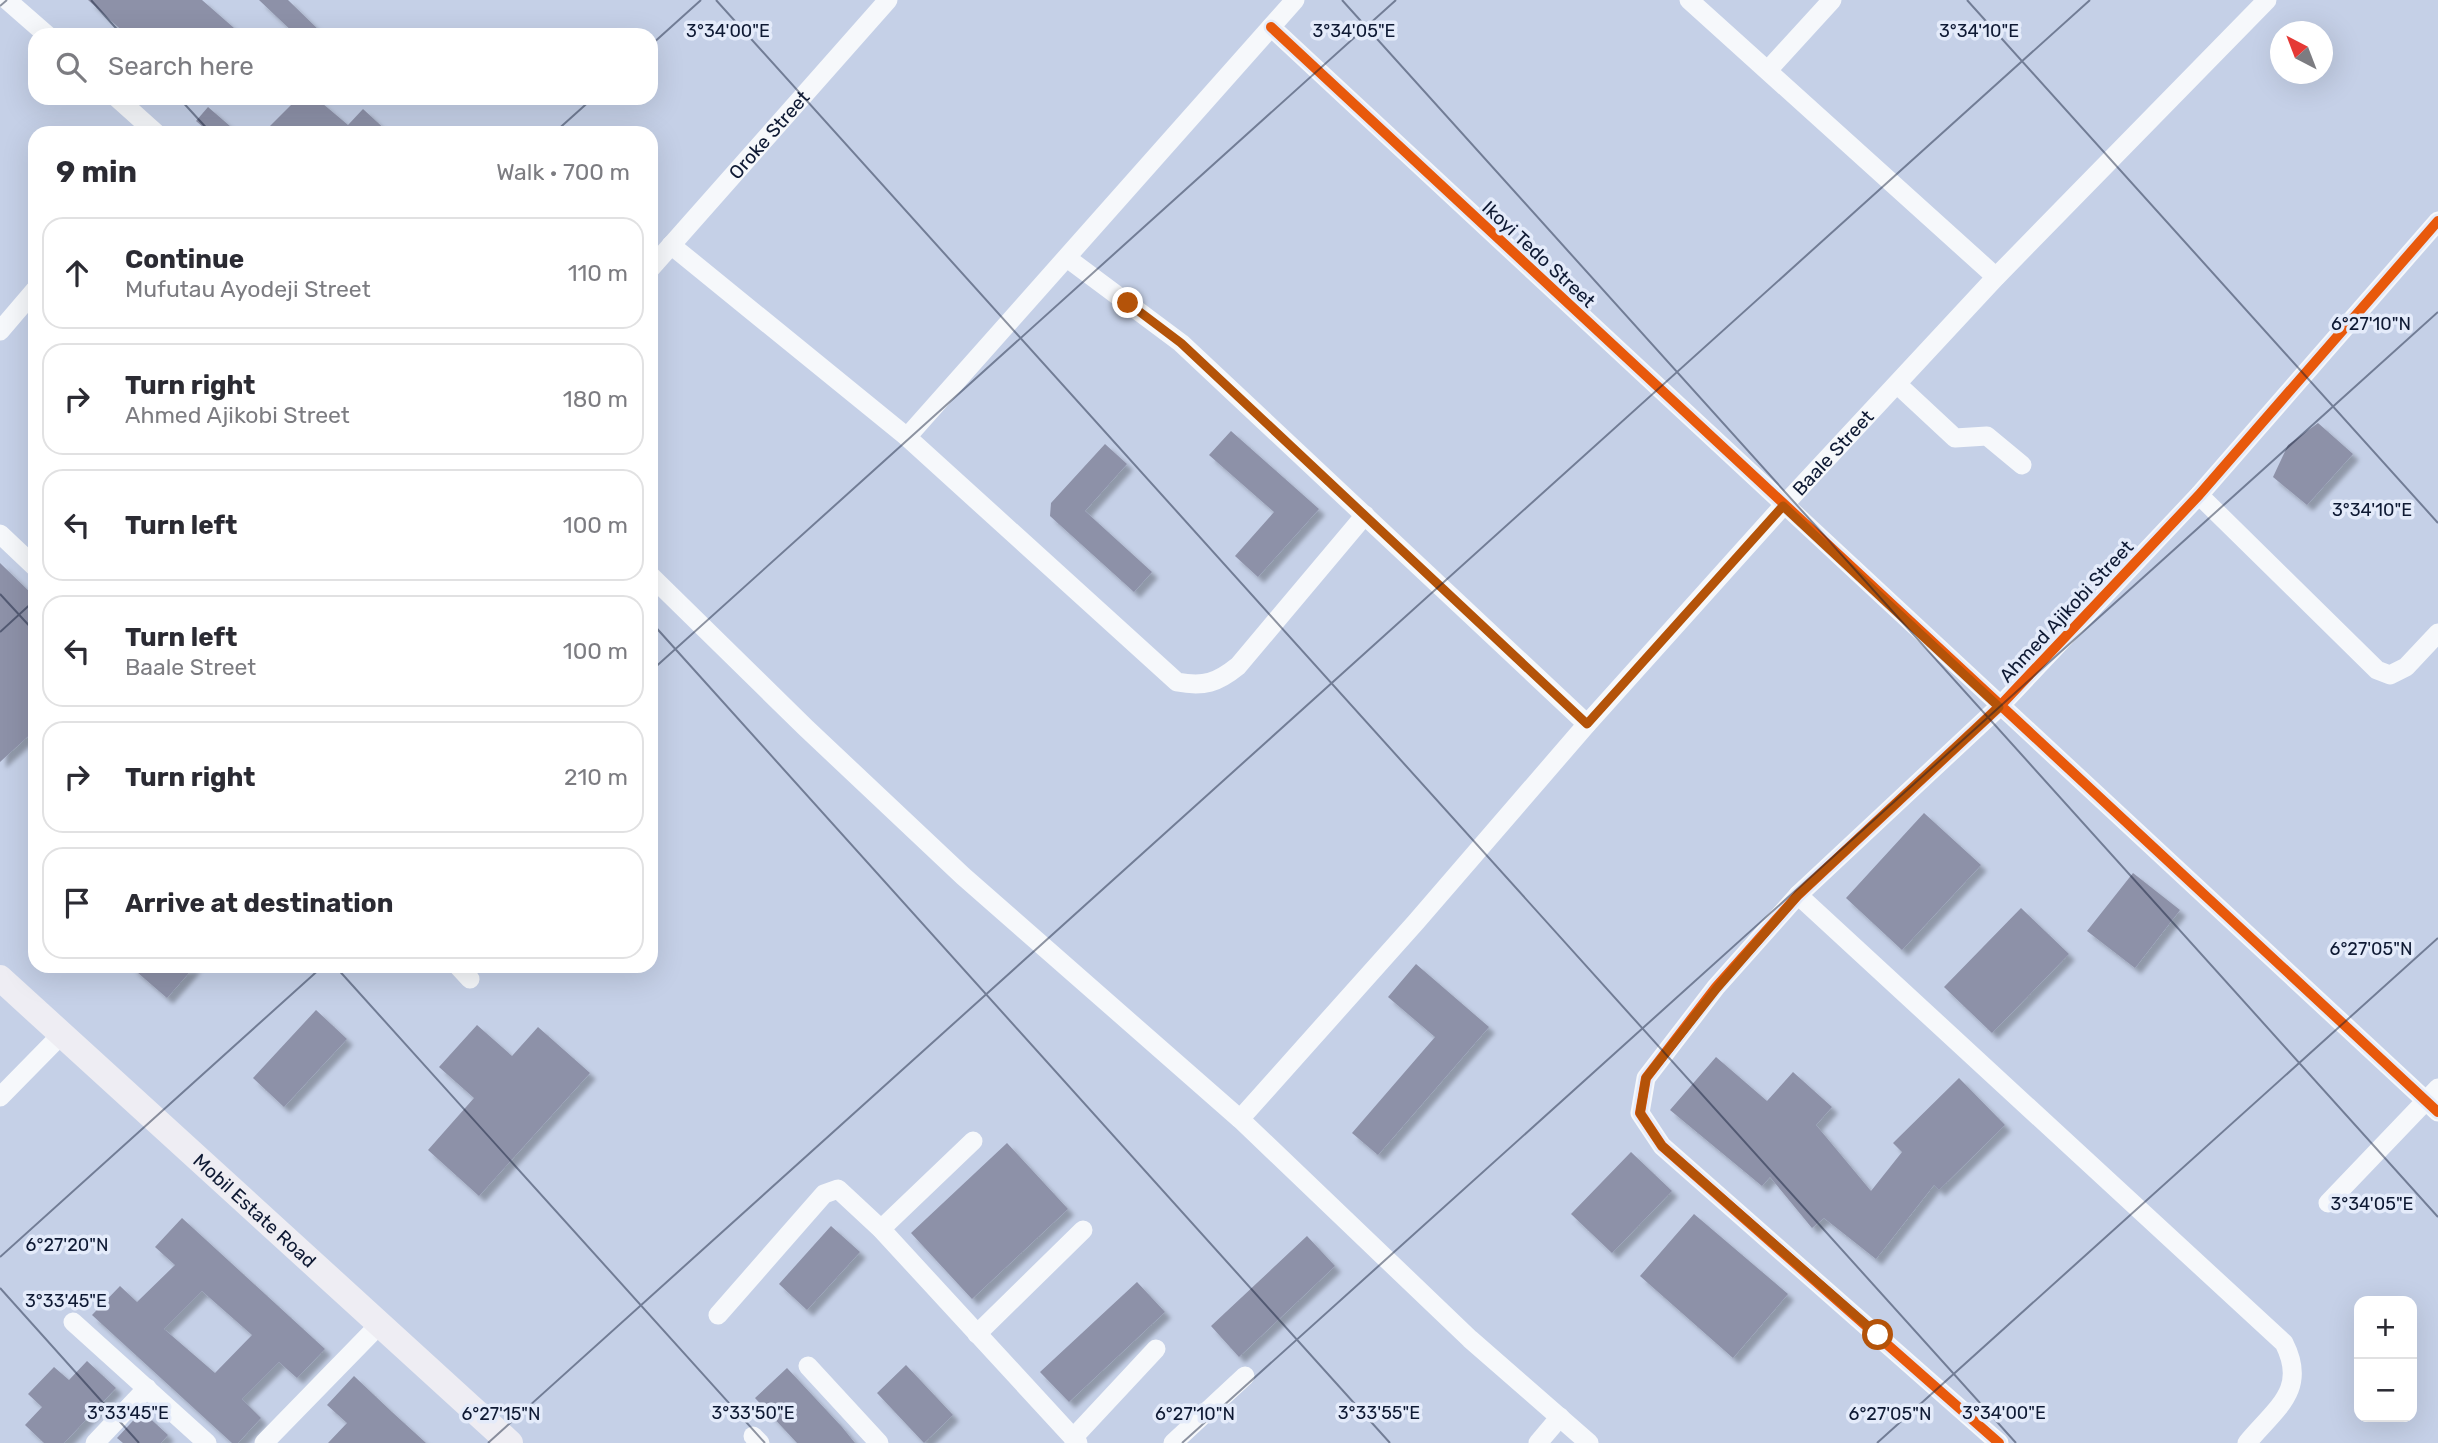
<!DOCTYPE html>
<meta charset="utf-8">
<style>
:root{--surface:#fff;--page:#f2f2f3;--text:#2b2b33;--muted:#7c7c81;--line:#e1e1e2}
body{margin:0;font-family:Rubik,sans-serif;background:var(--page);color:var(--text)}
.controls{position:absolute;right:21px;bottom:21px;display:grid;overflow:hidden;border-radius:14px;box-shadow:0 7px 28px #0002}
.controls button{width:63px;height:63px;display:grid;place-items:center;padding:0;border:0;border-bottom:2px solid var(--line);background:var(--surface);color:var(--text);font:35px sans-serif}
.compass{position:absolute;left:2270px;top:21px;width:63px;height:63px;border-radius:50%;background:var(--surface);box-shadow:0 7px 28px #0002;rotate:318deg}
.stop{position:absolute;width:21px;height:21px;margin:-16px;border:5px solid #b45309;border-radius:50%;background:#fff}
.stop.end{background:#b45309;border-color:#fff;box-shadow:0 2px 7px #0008}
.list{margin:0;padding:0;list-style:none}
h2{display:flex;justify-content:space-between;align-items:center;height:91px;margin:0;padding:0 28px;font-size:30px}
h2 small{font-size:23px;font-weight:400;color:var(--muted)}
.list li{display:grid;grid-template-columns:46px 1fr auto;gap:21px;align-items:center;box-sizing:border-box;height:112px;margin:0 14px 14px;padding:0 14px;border:2px solid var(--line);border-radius:21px}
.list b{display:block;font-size:26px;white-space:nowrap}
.list p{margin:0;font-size:23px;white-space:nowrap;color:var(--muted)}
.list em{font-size:23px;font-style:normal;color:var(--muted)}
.icon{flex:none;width:38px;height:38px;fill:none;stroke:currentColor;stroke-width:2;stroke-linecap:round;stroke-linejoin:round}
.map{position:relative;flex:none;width:2438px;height:1443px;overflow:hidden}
.search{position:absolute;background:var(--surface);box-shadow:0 7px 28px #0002;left:28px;top:28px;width:630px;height:77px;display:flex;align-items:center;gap:18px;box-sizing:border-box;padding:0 24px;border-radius:21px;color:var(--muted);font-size:26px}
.panel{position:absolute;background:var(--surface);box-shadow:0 7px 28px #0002;left:28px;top:126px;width:630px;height:847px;border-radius:21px}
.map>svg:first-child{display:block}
.building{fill:#8d91a8;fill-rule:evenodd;filter:url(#shadow)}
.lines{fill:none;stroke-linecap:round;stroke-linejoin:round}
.minor{stroke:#f6f8fb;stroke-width:19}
.secondary{stroke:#eeedf3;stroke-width:26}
.cycleway-casing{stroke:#e4ebfa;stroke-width:15}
.cycleway{stroke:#e8590c;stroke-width:10}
.route{stroke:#b45309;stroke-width:9}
.ticks{fill:none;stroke:#0e1933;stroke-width:2;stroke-opacity:0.45}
.labels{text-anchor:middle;stroke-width:7;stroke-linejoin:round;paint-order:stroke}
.street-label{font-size:19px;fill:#0e1933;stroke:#e4ebfa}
.ticks-label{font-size:18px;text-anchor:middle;fill:#0e1933;stroke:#e4ebfa;stroke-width:7;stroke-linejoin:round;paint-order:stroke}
</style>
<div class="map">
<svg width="2438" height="1443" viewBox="0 0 2438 1443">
<defs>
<filter id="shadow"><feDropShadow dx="6" dy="6" stdDeviation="2" flood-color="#0004"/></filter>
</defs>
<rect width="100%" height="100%" fill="#c5d0e7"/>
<path class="building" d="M88,0H202L242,35H127Z
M259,0H288L324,35H296Z
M298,98H316L348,125L363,109L389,133H263Z
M208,107L238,133H210L196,121Z
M2318,423L2353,454L2307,505L2273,477L2288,445Z
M1231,431L1319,509L1258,577L1235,556L1274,512L1209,455Z
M1105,444L1127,464L1085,511L1152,572L1134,592L1050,516L1051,503Z
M0,563L35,597V730L0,762Z
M1924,813L1981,865L1902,950L1846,898Z
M2133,873L2180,910L2135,968L2087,931Z
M2021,908L2069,954L1992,1033L1944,987Z
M1416,964L1489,1027L1378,1155L1352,1133L1435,1037L1388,997Z
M130,966H195L167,998Z
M316,1010L347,1039L284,1107L253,1078Z
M477,1025L512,1056L538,1027L590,1073L479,1196L428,1150L474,1098L439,1067Z
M1716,1057L1767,1101L1793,1072L1832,1107L1816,1125L1871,1191L1902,1152L1893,1143L1959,1078L2005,1125L1939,1190L1934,1185L1876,1259L1824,1218L1812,1228L1770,1177L1762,1186L1670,1110Z
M1007,1143L1068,1209L972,1299L911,1233Z
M1631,1152L1672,1191L1612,1253L1571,1214Z
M1694,1214L1788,1294L1733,1358L1640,1276Z
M182,1218L325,1349L297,1378L279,1362L242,1399L261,1418L238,1443H232L92,1315L120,1286L137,1302L175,1265L155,1247ZM202,1291L252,1335L215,1373L164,1329Z
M831,1226L860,1252L807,1310L779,1284Z
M1307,1236L1335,1266L1239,1357L1211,1326Z
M1137,1282L1165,1312L1069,1402L1040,1372Z
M87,1361L116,1388L64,1443H44L25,1425L42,1407L28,1394L54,1367L69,1380Z
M906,1365L953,1415L924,1443L877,1393Z
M787,1368L842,1427L855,1443H797L755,1398Z
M354,1376L392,1412L426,1443H328L347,1423L327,1405Z
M142,1411L168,1435L161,1443H123L117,1438Z"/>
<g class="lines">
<g class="minor">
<path d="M7,0L47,35"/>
<path d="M1689,0L1996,277"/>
<path d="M1271,27L2438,1112"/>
<path d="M1769,69L1832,0"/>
<path d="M117,98L156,133"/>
<path d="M671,245L907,437L1295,0"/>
<path d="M1067,258L1181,343L1587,724"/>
<path id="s1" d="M651,268L888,0"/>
<path d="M0,331L35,290"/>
<path d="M1897,384L1955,438L1987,436L2022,465"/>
<path d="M907,437L1177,682C1204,687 1217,683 1238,666L1365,515"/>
<path d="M2199,495L2377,670L2390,675L2406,667L2438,633"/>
<path d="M0,534L35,567"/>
<path d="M651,576L806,728L963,876L1240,1119L1470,1339L1589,1443"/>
<path d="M1798,895L2284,1343C2308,1390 2276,1408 2247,1443"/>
<path d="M458,966L470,979"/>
<path d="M0,1097L61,1035"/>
<path id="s2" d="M1240,1119L1416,922L1587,724L1783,506L1996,277L2267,0"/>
<path d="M2328,1203L2438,1088"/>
<path d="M881,1229L973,1141"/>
<path d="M718,1315L824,1194L838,1189L881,1229L1078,1443"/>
<path d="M73,1322L207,1443"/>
<path d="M977,1334L1083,1230"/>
<path d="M808,1366L879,1443"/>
<path d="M753,1436L760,1443"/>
<path d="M1073,1438L1156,1349"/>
<path d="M95,1443L147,1388"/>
<path d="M264,1443L378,1326"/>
<path d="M1173,1443L1245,1376"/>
<path d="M1538,1443L1560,1417"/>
<path d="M1999,1443L1662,1146L1640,1113L1646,1078L1716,987L1798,895L1999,707L2199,495L2438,221"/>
</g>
<path class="secondary" id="s3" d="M0,978L510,1443"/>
<defs>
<path id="cycleway" d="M1271,27L2438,1112
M1999,1443L1662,1146L1640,1113L1646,1078L1716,987L1798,895L1999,707L2199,495L2438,221"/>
</defs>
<use href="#cycleway" class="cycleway-casing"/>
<use href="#cycleway" class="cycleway"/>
</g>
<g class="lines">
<path class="route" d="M1128,303L1181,343L1587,724L1783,506L1999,707L1798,895L1717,988L1646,1078L1640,1113L1662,1146L1878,1335"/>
</g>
<path class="ticks" d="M91,0L122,35M716,0L2016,1443M1342,0L2438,1217M1967,0L2438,523M0,6L7,0M651,45L701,0M179,98L211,133M554,133L593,98M0,594L35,632M651,622L1390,1443M0,632L35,600M651,671L1396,0M335,966L765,1443M0,1257L323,966M0,1288L139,1443M488,1443L2090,0M1182,1443L2438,312M1877,1443L2438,938"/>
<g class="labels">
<g class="street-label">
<text dy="7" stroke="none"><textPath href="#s1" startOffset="178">Oroke Street</textPath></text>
<text transform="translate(1539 254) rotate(43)" y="7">Ikoyi Tedo Street</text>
<text dy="7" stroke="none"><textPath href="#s2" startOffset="892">Baale Street</textPath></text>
<text transform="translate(2066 611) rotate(-47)" y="7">Ahmed Ajikobi Street</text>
<text dy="7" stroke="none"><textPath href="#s3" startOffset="345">Mobil Estate Road</textPath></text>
</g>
</g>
<g class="ticks-label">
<text x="728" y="37">3°34'00"E</text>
<text x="1354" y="37">3°34'05"E</text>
<text x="1979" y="37">3°34'10"E</text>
<text x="2371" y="330">6°27'10"N</text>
<text x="2372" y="516">3°34'10"E</text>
<text x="2371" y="955">6°27'05"N</text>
<text x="2372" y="1210">3°34'05"E</text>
<text x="67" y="1251">6°27'20"N</text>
<text x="66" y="1307">3°33'45"E</text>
<text x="128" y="1419">3°33'45"E</text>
<text x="753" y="1419">3°33'50"E</text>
<text x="1379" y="1419">3°33'55"E</text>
<text x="2004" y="1419">3°34'00"E</text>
<text x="501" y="1420">6°27'15"N</text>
<text x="1195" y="1420">6°27'10"N</text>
<text x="1890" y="1420">6°27'05"N</text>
</g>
</svg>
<div class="controls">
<button>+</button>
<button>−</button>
</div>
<svg class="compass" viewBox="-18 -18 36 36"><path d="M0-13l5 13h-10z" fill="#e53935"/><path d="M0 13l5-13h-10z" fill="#7c7c81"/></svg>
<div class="stop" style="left:1878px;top:1335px"></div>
<div class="stop end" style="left:1128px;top:303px"></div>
<div class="search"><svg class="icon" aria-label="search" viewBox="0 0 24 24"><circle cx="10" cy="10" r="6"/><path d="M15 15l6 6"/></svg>Search here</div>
<section class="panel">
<h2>9 min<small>Walk · 700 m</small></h2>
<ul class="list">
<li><svg class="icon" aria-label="ahead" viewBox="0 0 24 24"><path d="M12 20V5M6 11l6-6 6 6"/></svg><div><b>Continue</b><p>Mufutau Ayodeji Street</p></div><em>110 m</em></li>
<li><svg class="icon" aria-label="right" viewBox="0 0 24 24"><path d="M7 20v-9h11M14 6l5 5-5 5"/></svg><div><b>Turn right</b><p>Ahmed Ajikobi Street</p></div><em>180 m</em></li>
<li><svg class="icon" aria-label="left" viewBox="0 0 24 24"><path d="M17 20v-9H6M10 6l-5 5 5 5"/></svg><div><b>Turn left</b></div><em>100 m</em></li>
<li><svg class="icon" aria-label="left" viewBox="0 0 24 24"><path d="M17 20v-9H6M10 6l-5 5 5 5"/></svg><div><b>Turn left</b><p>Baale Street</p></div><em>100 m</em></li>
<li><svg class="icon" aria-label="right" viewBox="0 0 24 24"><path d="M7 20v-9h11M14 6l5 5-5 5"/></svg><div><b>Turn right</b></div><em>210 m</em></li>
<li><svg class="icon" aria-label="arrive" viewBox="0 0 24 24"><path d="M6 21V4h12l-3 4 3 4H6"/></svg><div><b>Arrive at destination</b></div></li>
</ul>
</section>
</div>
